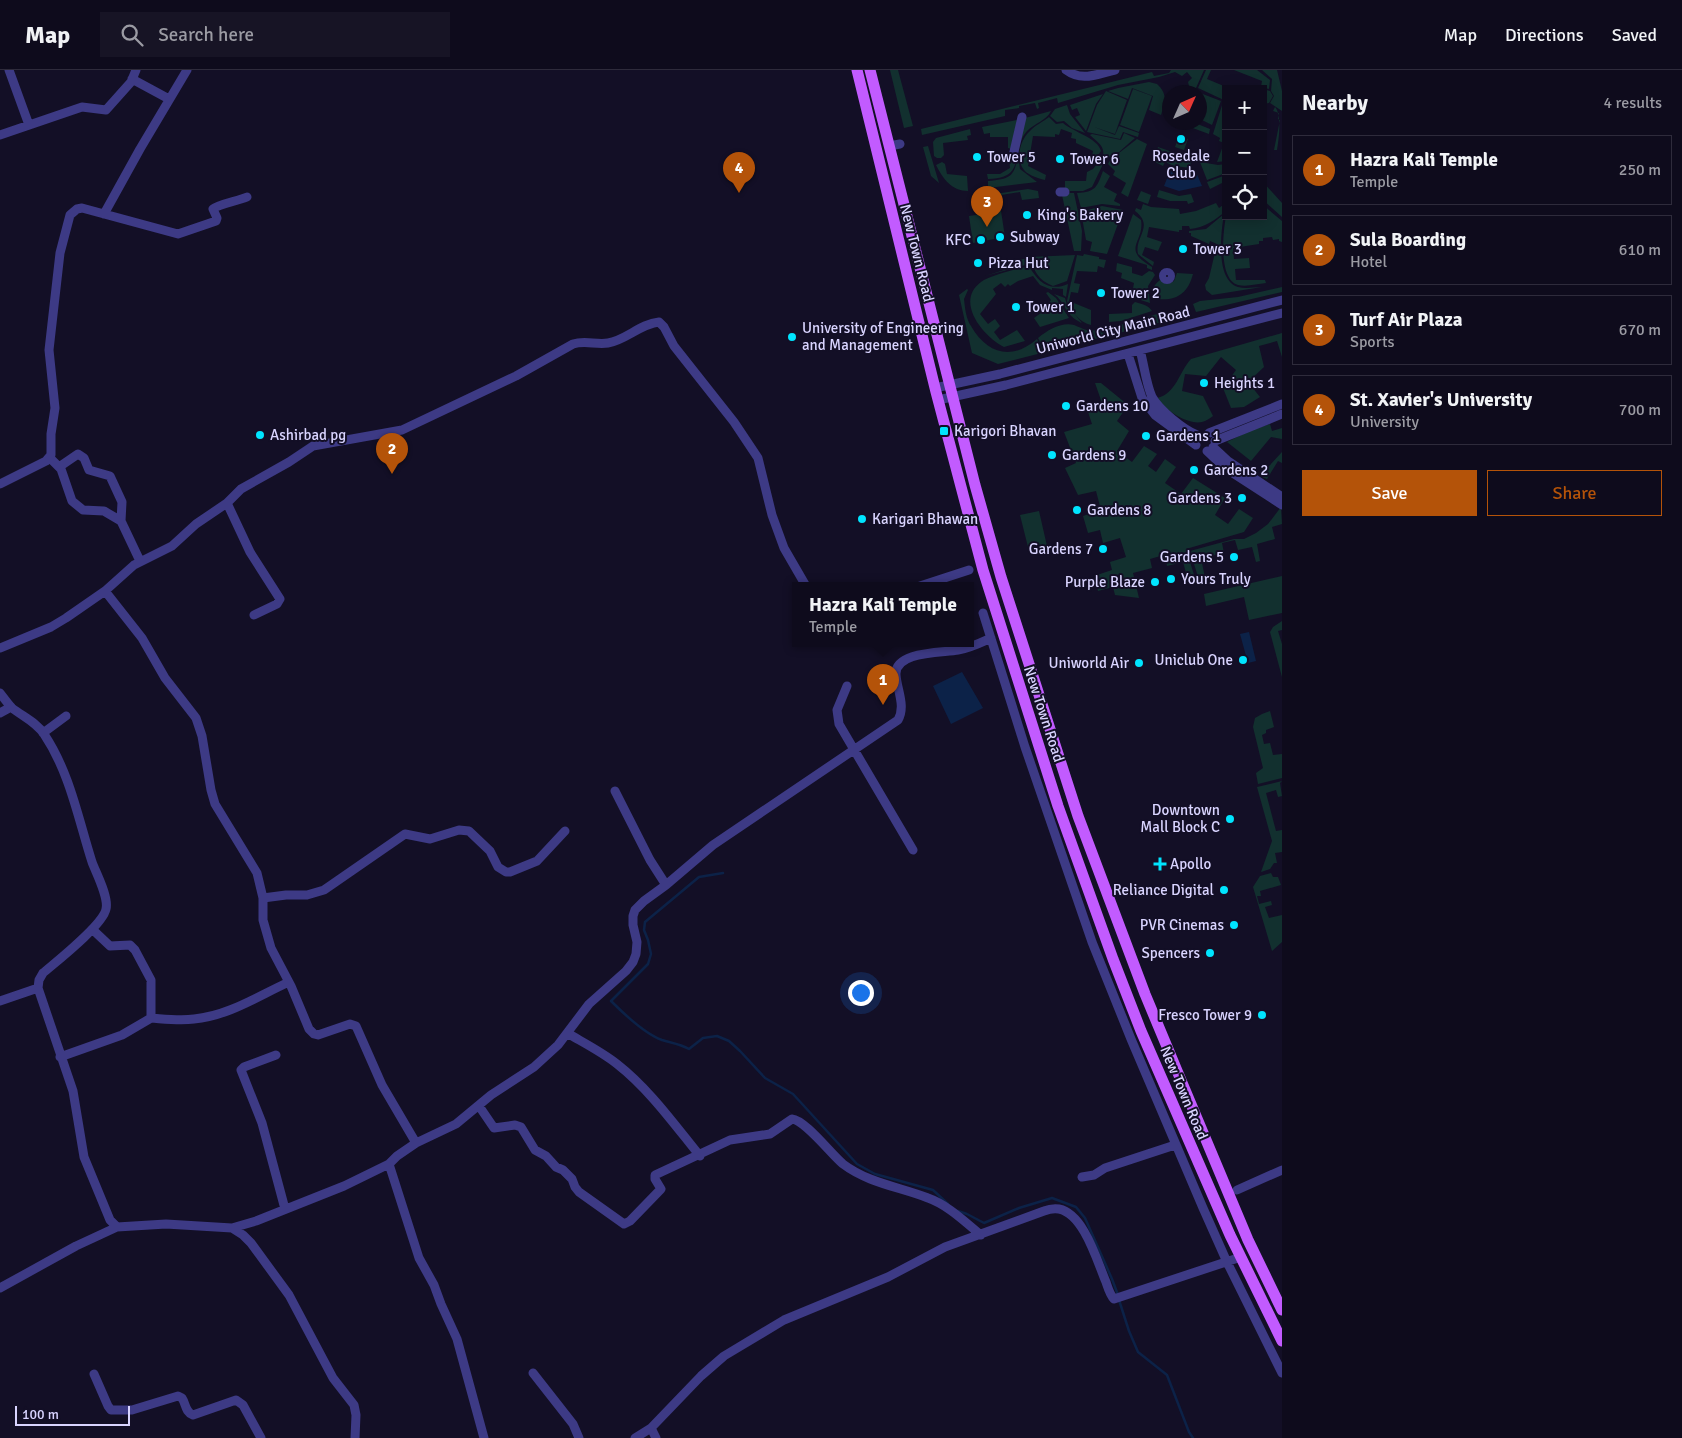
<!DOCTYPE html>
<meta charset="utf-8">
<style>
:root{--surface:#0e0b1c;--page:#171425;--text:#f1f3f6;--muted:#9b9ba3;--line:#2e2b3b;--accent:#b45309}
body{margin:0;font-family:Signika,sans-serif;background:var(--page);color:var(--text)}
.controls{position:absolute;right:15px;top:15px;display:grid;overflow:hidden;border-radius:0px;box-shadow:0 2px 12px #0003}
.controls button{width:45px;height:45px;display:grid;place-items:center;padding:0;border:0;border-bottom:1px solid var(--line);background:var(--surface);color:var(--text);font:25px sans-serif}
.compass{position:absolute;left:1162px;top:15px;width:45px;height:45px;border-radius:50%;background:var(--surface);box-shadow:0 2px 12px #0003;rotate:45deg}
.scale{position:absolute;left:15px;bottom:12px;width:115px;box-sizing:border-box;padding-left:5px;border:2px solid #d9d4ff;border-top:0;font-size:14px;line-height:18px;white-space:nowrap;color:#d9d4ff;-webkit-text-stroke:4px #130f26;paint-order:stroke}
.you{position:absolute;left:860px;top:922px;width:18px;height:18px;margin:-12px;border:4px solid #fff;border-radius:50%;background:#1a73e8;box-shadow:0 0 0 8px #1a73e833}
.badge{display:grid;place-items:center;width:32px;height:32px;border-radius:50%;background:var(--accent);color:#fff;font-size:16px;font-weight:700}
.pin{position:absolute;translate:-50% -41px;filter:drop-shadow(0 1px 2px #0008)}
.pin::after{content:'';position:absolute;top:26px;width:18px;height:15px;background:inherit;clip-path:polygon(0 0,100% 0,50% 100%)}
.popup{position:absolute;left:792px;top:512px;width:182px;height:65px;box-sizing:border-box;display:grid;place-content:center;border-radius:0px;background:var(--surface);filter:drop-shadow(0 1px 4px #0005);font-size:16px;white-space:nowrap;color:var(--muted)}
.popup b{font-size:19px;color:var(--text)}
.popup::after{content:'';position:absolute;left:50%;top:100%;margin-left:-10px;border:10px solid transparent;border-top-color:var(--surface)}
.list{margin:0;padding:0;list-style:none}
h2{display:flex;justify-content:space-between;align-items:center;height:65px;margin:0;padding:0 20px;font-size:21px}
h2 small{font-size:16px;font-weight:400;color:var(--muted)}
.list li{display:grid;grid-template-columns:32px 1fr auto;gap:15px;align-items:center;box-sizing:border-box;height:70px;margin:0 10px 10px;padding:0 10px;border:1px solid var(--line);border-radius:0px}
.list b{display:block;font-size:19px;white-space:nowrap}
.list p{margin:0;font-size:16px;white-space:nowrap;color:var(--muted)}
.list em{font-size:16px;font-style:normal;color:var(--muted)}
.actions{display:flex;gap:10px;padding:15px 20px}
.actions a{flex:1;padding:11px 0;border:1px solid var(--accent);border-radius:0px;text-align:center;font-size:18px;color:var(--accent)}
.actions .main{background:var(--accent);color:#fff}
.icon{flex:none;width:28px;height:28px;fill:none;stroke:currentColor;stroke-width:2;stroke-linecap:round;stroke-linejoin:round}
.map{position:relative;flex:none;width:1282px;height:1368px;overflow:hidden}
header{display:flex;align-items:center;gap:30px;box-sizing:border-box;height:70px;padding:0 25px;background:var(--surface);border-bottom:1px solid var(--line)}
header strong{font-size:24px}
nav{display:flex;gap:28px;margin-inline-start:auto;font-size:18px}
.search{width:350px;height:45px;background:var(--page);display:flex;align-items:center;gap:12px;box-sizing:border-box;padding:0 18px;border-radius:0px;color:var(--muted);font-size:19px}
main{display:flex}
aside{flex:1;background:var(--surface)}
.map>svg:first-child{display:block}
.green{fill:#12302f}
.water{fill:#0c2248}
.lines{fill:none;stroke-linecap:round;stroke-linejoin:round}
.stream{stroke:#0c2248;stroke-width:2.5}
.minor{stroke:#3d3a85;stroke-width:9}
.major{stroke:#c25bff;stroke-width:11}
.poi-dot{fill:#00e5ff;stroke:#130f26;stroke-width:2}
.labels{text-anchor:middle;stroke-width:4;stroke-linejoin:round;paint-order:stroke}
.poi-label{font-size:15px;fill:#d9d4ff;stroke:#130f26;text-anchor:start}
.street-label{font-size:15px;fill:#d9d4ff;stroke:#130f26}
</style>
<header>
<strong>Map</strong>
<div class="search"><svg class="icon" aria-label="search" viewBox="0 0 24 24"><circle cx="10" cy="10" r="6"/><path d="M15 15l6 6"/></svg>Search here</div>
<nav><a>Map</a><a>Directions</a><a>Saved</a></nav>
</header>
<main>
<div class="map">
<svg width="1282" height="1368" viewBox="0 0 1282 1368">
<rect width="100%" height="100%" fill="#130f26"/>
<path class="green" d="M890,0H898L913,56L904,58Z
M1171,0H1204L1196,18L1189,16L1188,12L1192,8L1187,2L1182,6L1175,2L1159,7L1118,15L1058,33L1057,28L1038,33L1039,38L1037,39L1035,33L1019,36V38L1005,40V46L922,65L921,59L1152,2L1154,6L1169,3Z
M1206,0H1211L1207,9L1231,19H1226V31L1198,18Z
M1234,0H1257L1270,10L1269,19L1261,17L1262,11Z
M1262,0H1277L1282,21V41L1270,33L1274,26L1271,21L1272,9Z
M1149,12L1157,14C1168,24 1165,32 1161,45L1149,40L1153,26L1132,18L1128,29L1108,21L1118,18Z
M1187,18L1221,31L1212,55L1200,49V22H1186Z
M1133,19L1152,26L1139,62L1120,55Z
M1263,19L1270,21L1273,26L1269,33L1263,34Z
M1106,21L1127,30L1115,64L1094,57L1115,65L1119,56L1139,63L1138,67L1123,62L1120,69L1087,62L1097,35Z
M1103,24L1096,34L1086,61L1075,47L1080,45L1077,38L1072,40L1070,35Z
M1223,32L1226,34V91L1217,92L1224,73L1219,71L1220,68L1213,64Z
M1067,35L1070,44L1085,63L1072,58L1064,51L1057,52L1050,46L1055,39Z
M1275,37C1282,44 1279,68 1277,80H1274L1280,50L1278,49L1279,43L1273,41Z
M1051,41C1046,51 1035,53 1027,61C1009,82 1028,108 988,109L987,104H1000L1010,98L1009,88L1015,89L1025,48Z
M1049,47L1056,54L1063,53C1073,62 1098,68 1101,81L1094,91L1091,90L1093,81L1076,73V69L1071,68L1072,63L1061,59L1059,65L1055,64V67L1033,66L1028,96L1046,105L1045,110C1037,108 1026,105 1022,97C1016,85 1021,69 1030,61C1035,55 1043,52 1049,47Z
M1017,50L1011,79L1008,78V67H990V63L984,64L982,57Z
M1179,53H1195L1210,59L1209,64Z
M970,59L971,65L967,66L968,70L943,73L944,85L941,88H937L934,86L933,72L936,68Z
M1124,63L1135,68L1119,82L1107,88L1103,85C1105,76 1096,71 1090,65L1092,64L1121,70Z
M1179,66L1188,69L1184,80L1175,77Z
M1137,69L1147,74L1128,127L1121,123L1126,113L1113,105L1115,101L1108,94L1110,90Z
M928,76L939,113L931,106L923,77Z
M1158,77L1190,88L1191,98L1174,96L1165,92L1163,96L1153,91Z
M1018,86L1020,99L1037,112L988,118V111C1009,109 1014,108 1018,86Z
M1102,88L1105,90L1092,117L1083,121H1065V111H1086L1087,102L1093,99Z
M942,92L945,94L947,104L967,106L968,121C952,121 943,109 936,95Z
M1200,92L1218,95L1226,94V103L1207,110Z
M1103,101L1110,106L1104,117L1117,124L1114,131L1120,134V136L1102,134L1081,138L1077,123C1096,122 1097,117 1103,101Z
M1226,105V111L1210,119L1207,112Z
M1263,112L1282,133V147L1263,130Z
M1028,119L1038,121L1039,128L1022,130L1020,122L989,127L988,125Z
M1159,120L1179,126L1191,124L1194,132L1188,134L1187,131H1170L1157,127Z
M1141,121L1151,125L1148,134L1137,130Z
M1065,123H1074L1082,161L1081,181H1074L1062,125Z
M1216,133L1219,138L1226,133V141C1215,150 1204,158 1190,159L1189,156H1182V160H1179V162L1149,157L1147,167L1162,172L1158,181L1145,177L1142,185L1154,192L1153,196L1138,184C1134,167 1155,156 1135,141L1136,138L1141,140L1143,134L1151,137L1179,139L1180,144L1196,141Z
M1263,135L1282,151V172L1279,171V169L1273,170L1272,167L1263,168V171H1259V174L1233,178L1234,189L1249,188L1250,198L1235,199L1236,210H1265L1266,213C1257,214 1247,217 1238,215C1218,209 1223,162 1226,146H1263Z
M1102,136L1123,140L1107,184L1090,181L1092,172L1086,170L1081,142Z
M1001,141L1005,167L973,173L969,146Z
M1133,144L1141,150C1145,173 1120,178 1152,197V200L1147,198V195L1118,186Z
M1224,144C1221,162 1215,210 1238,217C1246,219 1254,217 1262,217L1212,225L1206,220L1205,215L1209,208L1217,174L1210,171L1209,174L1191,166V163H1189V161L1206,159Z
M1084,184L1099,187V189L1106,190L1104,198L1098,196L1097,202L1077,201L1074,213L1080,214L1078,223L1071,222L1069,231L1091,240V255C1080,253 1071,241 1067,231L1077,185L1083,186Z
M1075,185L1067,211L1053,216C1038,210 1034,201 1030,187Z
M1027,188L1029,194L985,206L1017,196L1016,191Z
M1117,193L1132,197V203L1142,206L1149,201L1153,202L1155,205L1148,216L1150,233L1128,226V224H1132L1134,213L1121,208L1122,203L1116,201Z
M1029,196C1038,212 1049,222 1068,214L1066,227L1063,225V219L1052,218V220L1040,215L1033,206L1018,211L1010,216L1008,214L1005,217L1001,213L993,219L996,224L980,244L988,254L995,249L1000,256L994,262L1000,270L1017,260L1025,271L1004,277C984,267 954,232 981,212C990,205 1017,199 1029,196Z
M1177,203L1193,204C1188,223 1177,231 1158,229C1151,222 1152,216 1160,210L1170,213L1174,211Z
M1282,217V222L1196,242L1193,234L1200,231L1238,227Z
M967,219L968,220L964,229C965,238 966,249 971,256C987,284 1012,291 1037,269C1042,281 1053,277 1061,278L998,294L972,283L959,225Z
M1048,222L1056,228L1069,248L1040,257L1034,248L1041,243L1051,230L1046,223Z
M1054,224L1065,228L1067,235L1082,253C1065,246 1066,233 1054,224Z
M1135,232C1142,234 1148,235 1152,241L1121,251L1109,252V244L1132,243V235Z
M1157,244H1161L1163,248L1162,252L1068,276L1067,272L1059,273L1060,276L1047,277L1040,272L1038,268C1048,260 1061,252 1074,255C1082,258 1087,262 1096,260C1117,257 1137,250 1157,244Z
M1282,263V287L1277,271L1259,276L1264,297L1248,312L1260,327L1244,337L1231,338L1223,318L1236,300L1221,287L1206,306L1185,304L1182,321L1203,326L1213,346C1210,348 1206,351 1202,352C1187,355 1165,340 1157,328C1176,324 1179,302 1191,289Z
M1095,313H1101L1128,335L1117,351L1129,361L1117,381L1132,392L1144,376L1157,384L1148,396L1156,402L1165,389L1176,397L1165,413L1181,424L1193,408L1225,428L1215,445L1228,454L1239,439L1253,448L1244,462L1186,479L1195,508L1188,510L1183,492L1167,496L1164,485L1150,489L1152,498L1133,503L1139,528L1115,525L1113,517L1098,521L1094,506L1112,500L1110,492L1126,487L1120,468L1103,473L1100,460L1088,463L1083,446L1101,440L1096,421L1078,425L1065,398L1076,393L1064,362L1092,354L1087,339L1102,333Z
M1270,354L1272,361L1282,358V369L1271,367L1251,391L1227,372L1249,361Z
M1282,382V393L1278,391L1267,409L1260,406Z
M1281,437L1282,454L1272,457L1275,469L1257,474L1260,491L1256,492L1252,477L1238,480L1235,470L1222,473L1224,483L1201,488L1205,508L1199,510L1190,481L1234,469H1244L1256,463L1268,454Z
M1039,441L1047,476L1029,481L1020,445Z
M1282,506V543L1249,550L1244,527L1206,536L1204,524Z
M1282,551V560L1278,561L1282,574V607L1270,562L1273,557Z
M1270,641L1274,657L1266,660V663L1262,665L1264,674L1270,673L1273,685L1282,684V708L1258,714L1256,703L1263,698L1253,657L1255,648L1262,644Z
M1282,711L1280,713L1282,726L1278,727L1276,720L1266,723L1276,761L1282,760V782L1275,783L1277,793H1274L1270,799L1261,802L1272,771L1257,717Z
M1271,803L1273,807H1278L1281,815L1260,821L1261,826H1257L1259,834L1271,831L1272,835L1265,837L1269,848L1282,845V872L1272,881L1253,817L1260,806Z"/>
<path class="water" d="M1170,101L1185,103L1196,102L1202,116L1179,121L1164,116Z
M1249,562L1256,591L1248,593L1240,564Z
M962,602L983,638L951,654L933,616Z"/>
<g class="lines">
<path class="stream" d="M723,803L699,807L645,852L644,860L648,870L651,884L648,894L611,931C624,944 645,964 662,970C672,973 680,974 689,979L703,968L717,966L729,971L740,981L765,1008L793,1024L857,1094L875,1104L933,1120L948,1134
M958,1141L967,1144L984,1153L1019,1138L1052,1128L1076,1137L1085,1148L1112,1209L1118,1225
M1119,1230L1129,1261L1138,1282L1167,1305L1189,1362L1193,1368"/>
<path class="minor" d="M9,0L29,55
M1066,0C1082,12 1097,4 1115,0
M132,9L169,29
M0,65L82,37L106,40L131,12L136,0
M889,76L900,74
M1013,86L1022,47
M1060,122H1065
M104,144L140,79L187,0
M1163.5 206a3.5 3.5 0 1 1 7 0a3.5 3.5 0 1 1-7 0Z
M1140,280C1144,294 1146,314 1152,327C1159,340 1184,360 1197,365
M1128,284L1142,328L1155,345L1196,375
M935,318L1000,304L1282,230
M938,330L1006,315L1282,243
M1209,363L1282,334
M1215,371L1282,344
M1213,377L1228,391L1282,427
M1207,381L1225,398L1282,435
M50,388L61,399L72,431L83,440L104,441L121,451L140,491
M59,397L78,384L84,388L89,400L110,406L122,432L121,451
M0,414L46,391L51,385V364L55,338L49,280L60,183L70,145L77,139L82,138L178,164L216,151L217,148L213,139C219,134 238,131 247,127
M227,433L250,482L280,529L277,534L254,545
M920,516L969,500
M105,521L142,568L165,608L196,648L202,666L211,720L215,734L257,803L263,828V850L271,878L291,916L309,959L314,964L318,965L350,954L356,956L382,1015L416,1073
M983,543L1025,677L1092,872L1131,969L1203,1138L1227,1192L1282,1303
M0,578L51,557L66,548L105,521L134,495L172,476L196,454L227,433L241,419L289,392L313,376L402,360L516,306L573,274C585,270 596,275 608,273C626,270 640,254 659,252L664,257L674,276L734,352L758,388L772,445L784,478L806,516
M847,616L837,640L839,654L913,780
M0,623C4,628 8,634 12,638C24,647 36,652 44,664C70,703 78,748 92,792C96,803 109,827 106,839C103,855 57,891 43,903L39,910L38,918L73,1021L84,1087L110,1150L117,1157L166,1154L232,1158L243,1165L251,1173L289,1225L333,1308L354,1335L356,1345L355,1368
M0,643L11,637
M43,663L66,646
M615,721L650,790L666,815
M263,828L286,825H307L324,820L405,764L430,769L459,760L469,761L490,781L498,797L506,802H510L537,791L565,761
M0,931L38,918
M151,948C165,949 180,951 194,949C228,946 258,926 289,912
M567,963C584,973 602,982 617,994C649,1019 674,1054 700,1086
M276,985L244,997L241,1000L262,1053L285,1139
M60,987L122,965L151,948V910L135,880L130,875L110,876L92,859
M479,1036L494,1058L515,1055L521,1057L535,1080L546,1086L556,1097L563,1100L572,1109L575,1117L579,1122L624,1154L630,1151L661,1119L655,1109V1105L730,1070L770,1064L792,1049C805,1050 831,1084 843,1094C868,1113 900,1117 928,1128C948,1135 965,1152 981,1165
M389,1094L419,1188L434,1215L441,1234L457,1269L484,1368
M1082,1107L1094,1105L1105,1098L1175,1075
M1237,1120L1282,1100
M232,1158L256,1151L344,1116L389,1094L397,1086L416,1073L456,1054L491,1025L534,997L558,975L589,934L626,901L633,892L636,884L637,872L633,855V846L635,840L644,831L666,815L713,775L898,650C906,636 897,620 896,605C894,581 942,583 958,580C970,578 980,573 991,568
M0,1218L76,1176L117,1157
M533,1303L573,1354L579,1368
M94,1304L108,1336L111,1340H132L178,1326L182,1328C186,1334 185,1342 193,1345L236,1330L243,1335L261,1368
M651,1358L656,1368
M635,1368L651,1358L701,1306L724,1286L784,1250L888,1207L945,1177L1044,1141C1049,1139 1053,1138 1059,1139C1084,1144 1097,1191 1106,1212C1108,1218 1110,1225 1114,1229L1241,1187"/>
<path class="major" d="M857,0L936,322L983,500L1058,736L1113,889L1141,961L1230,1165L1282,1271
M870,0L975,415L1001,507L1078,746L1145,924L1183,1015L1248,1170L1282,1240"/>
</g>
<g class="poi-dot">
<circle cx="1181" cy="69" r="5"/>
<circle cx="977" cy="87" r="5"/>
<circle cx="1060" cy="89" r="5"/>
<circle cx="1027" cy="145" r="5"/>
<circle cx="1000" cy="167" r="5"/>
<circle cx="981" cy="170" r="5"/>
<circle cx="1183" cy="179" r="5"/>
<circle cx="978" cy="193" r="5"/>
<circle cx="1101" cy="223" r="5"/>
<circle cx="1016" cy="237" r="5"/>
<circle cx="792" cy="267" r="5"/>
<circle cx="1204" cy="313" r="5"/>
<circle cx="1066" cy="336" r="5"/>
<rect x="939" y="356" width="10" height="10" rx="2.5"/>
<circle cx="260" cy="365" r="5"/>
<circle cx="1146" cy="366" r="5"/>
<circle cx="1052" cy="385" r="5"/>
<circle cx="1194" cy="400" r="5"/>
<circle cx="1242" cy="428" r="5"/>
<circle cx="1077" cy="440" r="5"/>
<circle cx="862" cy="449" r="5"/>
<circle cx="1103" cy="479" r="5"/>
<circle cx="1234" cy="487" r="5"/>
<circle cx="1171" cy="509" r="5"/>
<circle cx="1155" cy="512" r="5"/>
<circle cx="1243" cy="590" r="5"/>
<circle cx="1139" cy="593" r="5"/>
<circle cx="1230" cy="749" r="5"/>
<path d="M1157.5 786.5h5v5h5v5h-5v5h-5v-5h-5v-5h5z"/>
<circle cx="1224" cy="820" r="5"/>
<circle cx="1234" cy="855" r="5"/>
<circle cx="1210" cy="883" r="5"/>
<circle cx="1262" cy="945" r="5"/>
</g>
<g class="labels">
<g class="poi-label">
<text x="1181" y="91" text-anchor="middle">Rosedale<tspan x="1181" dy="17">Club</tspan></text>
<text x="987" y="92">Tower 5</text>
<text x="1070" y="94">Tower 6</text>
<text x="1037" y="150">King's Bakery</text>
<text x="1010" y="172">Subway</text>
<text x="971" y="175" text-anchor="end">KFC</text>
<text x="1193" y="184">Tower 3</text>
<text x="988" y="198">Pizza Hut</text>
<text x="1111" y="228">Tower 2</text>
<text x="1026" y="242">Tower 1</text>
<text x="802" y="263">University of Engineering<tspan x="802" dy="17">and Management</tspan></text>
<text x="1214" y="318">Heights 1</text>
<text x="1076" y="341">Gardens 10</text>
<text x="954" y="366">Karigori Bhavan</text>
<text x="270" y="370">Ashirbad pg</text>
<text x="1156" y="371">Gardens 1</text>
<text x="1062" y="390">Gardens 9</text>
<text x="1204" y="405">Gardens 2</text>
<text x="1232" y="433" text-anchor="end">Gardens 3</text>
<text x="1087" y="445">Gardens 8</text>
<text x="872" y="454">Karigari Bhawan</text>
<text x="1093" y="484" text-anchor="end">Gardens 7</text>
<text x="1224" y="492" text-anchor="end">Gardens 5</text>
<text x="1181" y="514">Yours Truly</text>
<text x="1145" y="517" text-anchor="end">Purple Blaze</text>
<text x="1233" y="595" text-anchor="end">Uniclub One</text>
<text x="1129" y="598" text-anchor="end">Uniworld Air</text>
<text x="1220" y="745" text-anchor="end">Downtown<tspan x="1220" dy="17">Mall Block C</tspan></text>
<text x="1170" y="799">Apollo</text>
<text x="1214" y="825" text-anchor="end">Reliance Digital</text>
<text x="1224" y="860" text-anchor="end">PVR Cinemas</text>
<text x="1200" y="888" text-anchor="end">Spencers</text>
<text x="1252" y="950" text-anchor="end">Fresco Tower 9</text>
</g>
<g class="street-label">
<text transform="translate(917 183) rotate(76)" y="5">New Town Road</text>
<text transform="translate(1113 260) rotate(-14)" y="5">Uniworld City Main Road</text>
<text transform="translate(1044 644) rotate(72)" y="5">New Town Road</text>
<text transform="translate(1184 1023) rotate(67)" y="5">New Town Road</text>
</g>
</g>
</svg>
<div class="controls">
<button>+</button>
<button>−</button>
<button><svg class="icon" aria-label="locate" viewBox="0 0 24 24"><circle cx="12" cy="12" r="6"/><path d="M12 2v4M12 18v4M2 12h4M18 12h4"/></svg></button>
</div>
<svg class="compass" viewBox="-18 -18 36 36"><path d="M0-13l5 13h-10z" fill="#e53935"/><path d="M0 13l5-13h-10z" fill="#9b9ba3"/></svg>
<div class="scale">100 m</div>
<div class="you"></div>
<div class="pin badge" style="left:883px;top:635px">1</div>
<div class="popup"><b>Hazra Kali Temple</b>Temple</div>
<div class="pin badge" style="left:392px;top:404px">2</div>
<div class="pin badge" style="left:987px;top:157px">3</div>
<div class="pin badge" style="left:739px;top:123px">4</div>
</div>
<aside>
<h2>Nearby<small>4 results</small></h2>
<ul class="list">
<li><span class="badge">1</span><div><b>Hazra Kali Temple</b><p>Temple</p></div><em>250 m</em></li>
<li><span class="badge">2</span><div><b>Sula Boarding</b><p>Hotel</p></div><em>610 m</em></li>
<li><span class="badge">3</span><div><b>Turf Air Plaza</b><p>Sports</p></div><em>670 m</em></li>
<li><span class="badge">4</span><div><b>St. Xavier's University</b><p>University</p></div><em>700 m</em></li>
</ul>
<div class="actions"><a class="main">Save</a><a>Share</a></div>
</aside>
</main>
